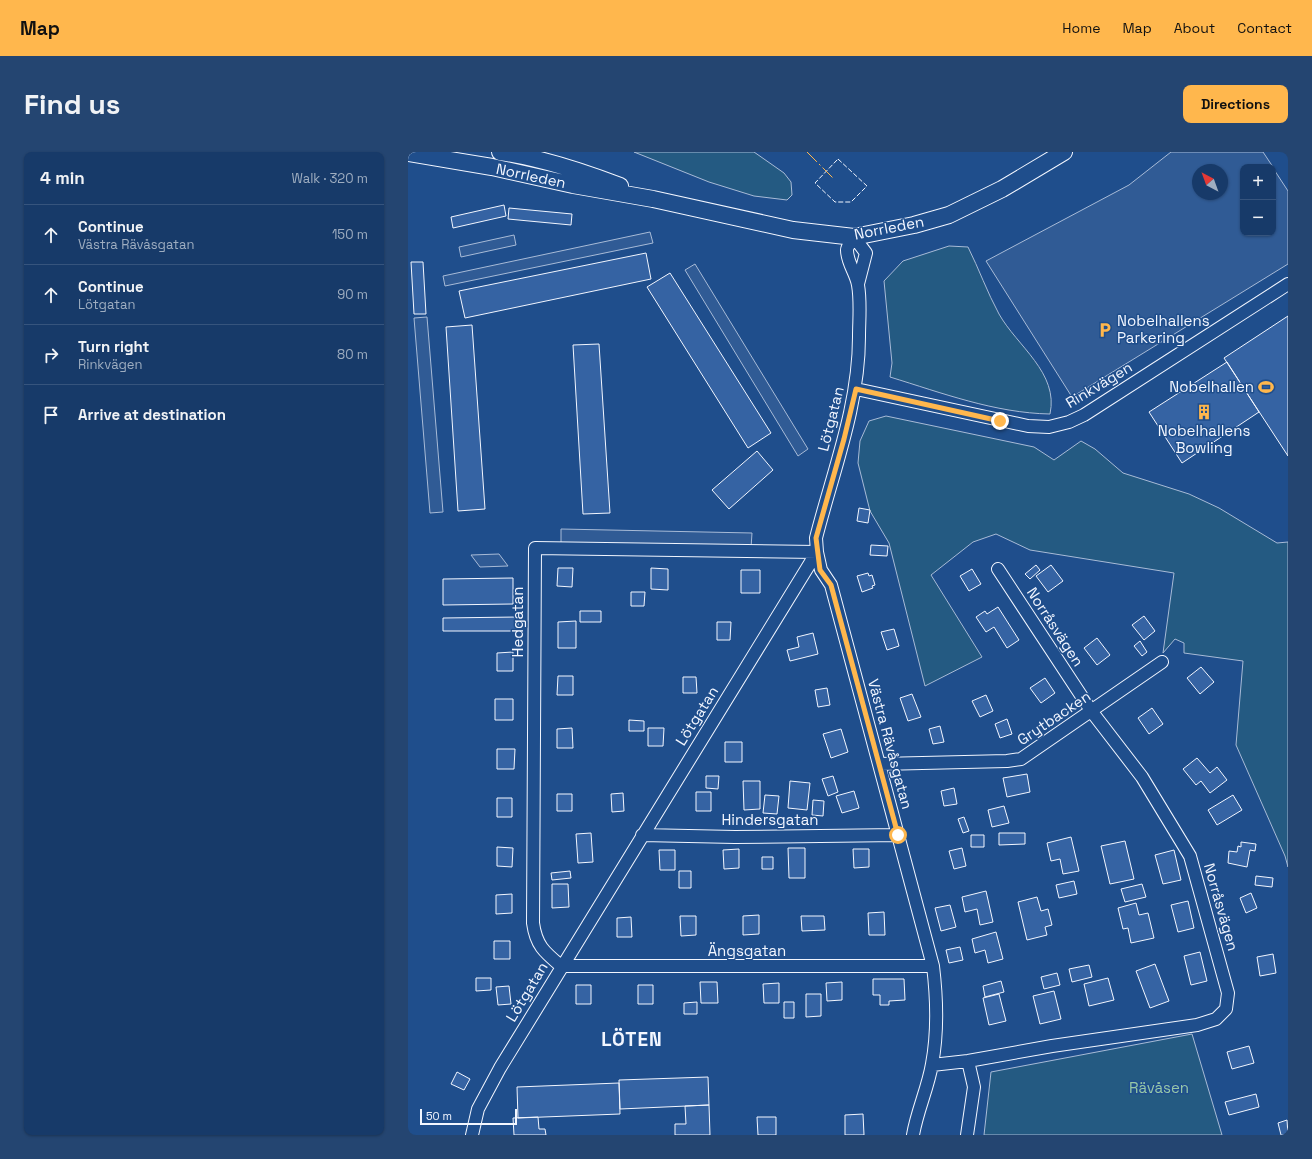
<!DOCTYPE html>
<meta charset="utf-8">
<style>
:root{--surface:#173a69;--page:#244571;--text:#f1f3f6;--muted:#9eadc0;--line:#36547d;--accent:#ffb74d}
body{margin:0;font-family:"Space Grotesk",sans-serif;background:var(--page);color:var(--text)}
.controls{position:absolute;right:12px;top:12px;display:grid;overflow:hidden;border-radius:8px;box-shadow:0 1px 3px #0004}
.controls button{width:36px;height:36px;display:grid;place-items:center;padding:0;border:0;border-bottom:1px solid var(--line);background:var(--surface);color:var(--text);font:20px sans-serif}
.compass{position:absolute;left:784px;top:12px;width:36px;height:36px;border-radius:50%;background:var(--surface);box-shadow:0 1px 3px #0004;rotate:319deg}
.scale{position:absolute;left:12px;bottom:10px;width:97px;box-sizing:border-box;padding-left:4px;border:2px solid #f2f6ff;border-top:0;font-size:11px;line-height:14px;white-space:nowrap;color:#f2f6ff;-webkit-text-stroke:3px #1f4e8c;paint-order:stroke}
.stop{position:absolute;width:12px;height:12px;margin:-9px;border:3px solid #ffb74d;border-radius:50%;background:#fff}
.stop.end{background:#ffb74d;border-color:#fff;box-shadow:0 1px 4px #0008}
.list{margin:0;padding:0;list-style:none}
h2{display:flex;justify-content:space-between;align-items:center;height:52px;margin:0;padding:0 16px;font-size:17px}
h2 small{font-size:13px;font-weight:400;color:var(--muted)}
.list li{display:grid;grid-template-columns:26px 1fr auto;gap:12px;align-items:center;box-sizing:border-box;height:60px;padding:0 16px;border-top:1px solid var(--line)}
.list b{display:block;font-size:15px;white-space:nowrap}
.list p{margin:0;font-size:13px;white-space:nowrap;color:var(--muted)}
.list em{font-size:13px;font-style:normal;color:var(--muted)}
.icon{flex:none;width:22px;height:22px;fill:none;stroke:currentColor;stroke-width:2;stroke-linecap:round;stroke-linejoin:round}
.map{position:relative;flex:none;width:880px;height:983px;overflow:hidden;border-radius:8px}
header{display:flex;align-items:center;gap:24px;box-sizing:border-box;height:56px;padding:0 20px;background:var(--accent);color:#111}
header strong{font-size:19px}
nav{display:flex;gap:22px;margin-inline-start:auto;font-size:14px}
.intro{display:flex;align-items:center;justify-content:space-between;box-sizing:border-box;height:96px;padding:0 24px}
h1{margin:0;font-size:28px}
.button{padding:10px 18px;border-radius:8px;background:var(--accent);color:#111;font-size:14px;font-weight:700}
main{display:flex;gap:24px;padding:0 24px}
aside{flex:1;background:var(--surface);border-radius:8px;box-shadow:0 1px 3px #0004}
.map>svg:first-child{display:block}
.green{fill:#245a82;stroke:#a8bbd7}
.parking{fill:#305b95;stroke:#a8bbd7;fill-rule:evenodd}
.building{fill:#3563a3;stroke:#f2f6ff}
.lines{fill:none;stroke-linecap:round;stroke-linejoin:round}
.street-casing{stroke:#f2f6ff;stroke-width:14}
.secondary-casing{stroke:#f2f6ff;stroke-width:18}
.street{stroke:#1f4e8c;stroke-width:12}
.secondary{stroke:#1f4e8c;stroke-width:16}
.fence{stroke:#f2f6ff;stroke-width:1;stroke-dasharray:5 2;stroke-linecap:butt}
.power{stroke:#ffb74d;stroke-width:1;stroke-dasharray:14 3 2 3;stroke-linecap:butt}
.route{stroke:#ffb74d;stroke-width:5}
.labels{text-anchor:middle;stroke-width:3;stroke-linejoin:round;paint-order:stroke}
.street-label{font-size:15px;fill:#f2f6ff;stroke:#1f4e8c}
.poi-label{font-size:15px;fill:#f2f6ff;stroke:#1f4e8c;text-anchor:start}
.park-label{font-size:15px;fill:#97c8a6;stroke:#1f4e8c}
.district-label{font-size:19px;font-weight:bold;letter-spacing:1px;fill:#f2f6ff;stroke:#1f4e8c}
</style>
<header>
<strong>Map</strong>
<nav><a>Home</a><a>Map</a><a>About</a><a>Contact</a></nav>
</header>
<div class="intro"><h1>Find us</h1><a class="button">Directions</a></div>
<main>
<aside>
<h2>4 min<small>Walk · 320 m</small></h2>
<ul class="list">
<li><svg class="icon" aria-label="ahead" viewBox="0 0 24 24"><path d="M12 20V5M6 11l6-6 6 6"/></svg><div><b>Continue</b><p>Västra Rävåsgatan</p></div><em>150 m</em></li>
<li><svg class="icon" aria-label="ahead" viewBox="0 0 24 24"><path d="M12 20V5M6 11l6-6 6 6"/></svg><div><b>Continue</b><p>Lötgatan</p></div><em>90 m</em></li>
<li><svg class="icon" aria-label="right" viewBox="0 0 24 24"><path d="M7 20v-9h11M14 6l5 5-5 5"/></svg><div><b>Turn right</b><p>Rinkvägen</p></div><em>80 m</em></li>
<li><svg class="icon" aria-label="arrive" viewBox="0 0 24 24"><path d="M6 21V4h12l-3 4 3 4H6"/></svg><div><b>Arrive at destination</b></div></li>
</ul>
</aside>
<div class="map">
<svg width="880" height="983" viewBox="0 0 880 983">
<rect width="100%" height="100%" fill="#1f4e8c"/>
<path class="green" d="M226,0H346L376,21L383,30L384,43L379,48L346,44L301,30Z
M541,94L560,95C571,117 579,140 591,162C609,194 651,221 642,262C587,261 534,241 482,225L484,211L476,129L495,109Z
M478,264L626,295L646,308L673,289L687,297L715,321L781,342L811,356L869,391L880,390V715L877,704L828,593L835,509L776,501V491L767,487L755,501L766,421L622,398L588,382L565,390L523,423L574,505L517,534L481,391L462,359L450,311L452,289L461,269Z
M784,882L814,983H576L583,920Z"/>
<path class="parking" d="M763,0H855L865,15H835V81H865V16L880,39V112L664,245L578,109L721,33ZM790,18H814V42H790Z
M242,80L245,91L37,134L35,124Z
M106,83L108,93L53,105L51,95Z
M287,112L400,297L390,304L277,118Z
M19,165L35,360L22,361L6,166Z
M153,377L344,381L343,396L153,392Z
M91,402L100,414L72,415L63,403Z"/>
<path class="building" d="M96,53L98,64L45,76L43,65Z
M101,56L164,62L163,73L100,67Z
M238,101L243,127L57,166L51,139Z
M3,110H15L18,162H6Z
M262,121L363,281L340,296L239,135Z
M880,164V304L816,206Z
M64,173L77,357L50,359L38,175Z
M191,192L202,361L175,362L165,193Z
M819,210L851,260L774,311L741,260Z
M349,299L365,318L321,357L304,338Z
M451,356L462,358L460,371L449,369Z
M463,393L480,394L479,404L462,403Z
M628,413L632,418L622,427L617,422Z
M643,413L655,429L640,440L628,424Z
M150,416H165L164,435L149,434Z
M243,416L260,417V438L243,437Z
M564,417L573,432L561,439L552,424Z
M333,418H352V441H333Z
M460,421L461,424L464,423L467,433L464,434L465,436L454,440L449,424Z
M105,426V452L35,453V427Z
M223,440H237L236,454H223Z
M590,455L611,488L599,496L586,475L578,480L568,465L577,459L579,462Z
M172,459H193V470H172Z
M736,464L747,479L736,488L724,473Z
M110,465V479H35V466Z
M168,469V496H150V470Z
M309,470H323L322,488H309Z
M486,477L491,494L479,498L473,480Z
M405,481L410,502L382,509L379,498L391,495L389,485Z
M689,486L702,503L689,513L676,496Z
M732,489L739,500L734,504L726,494Z
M105,500V519H89V501Z
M793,515L806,530L792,542L779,526Z
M150,524H165V543H149Z
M275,525H288L289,541H275Z
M637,526L647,541L633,551L622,536Z
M419,536L422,553L410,555L407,538Z
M504,542L513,565L500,569L492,546Z
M578,543L585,559L572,565L564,549Z
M87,547H105V568H87Z
M744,556L755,572L741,582L730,566Z
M599,567L604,582L592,586L587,572Z
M221,568L236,569V579H221Z
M532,574L536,590L525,592L521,577Z
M164,576L165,596H149V577Z
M240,576H256L255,594H240Z
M433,577L440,600L423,606L415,582Z
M317,590H334V610H317Z
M89,597H107L106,617H89Z
M789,606L802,621L809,615L819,628L802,641L793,629L788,633L775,617Z
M619,622L622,640L599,645L595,626Z
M298,624H311L310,637L298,636Z
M425,624L430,640L420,644L414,627Z
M335,629H352V657L336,658Z
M382,629L402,631L399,658L380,656Z
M546,636L549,652L536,654L533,639Z
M446,639L451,656L434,661L428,644Z
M288,640H303V659H288Z
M215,641L216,659L204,660L203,642Z
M149,642H164V659H149Z
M357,643L371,644L369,662L355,661Z
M825,643L834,658L809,673L800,658Z
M89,646H104V665H89Z
M405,648L416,649L415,664L404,663Z
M596,654L601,671L584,675L580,658Z
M556,665L561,679L555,681L550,667Z
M183,681L185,710L170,711L168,682Z
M591,681H617V692L591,693Z
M563,683H576V695H563Z
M663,685L671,719L655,722L652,707L643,709L639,691Z
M717,689L726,727L702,732L693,694Z
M833,690L848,692L847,699L842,698L839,715L820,711L821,699L829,700L830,694L833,695Z
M89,695L105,696L104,715L89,714Z
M380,696H397V726H381Z
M554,696L558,714L546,717L541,699Z
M331,697V716L316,717L315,698Z
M445,697H461V715L446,716Z
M251,698H267V718H252Z
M766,698L773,728L755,732L747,703Z
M354,705H365V717H354Z
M162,719L163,726L144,728L143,721Z
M271,719H283V736H271Z
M848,724L865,726L864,735L847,733Z
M666,729L669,742L651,746L648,733Z
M144,732H160L161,755L144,756Z
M734,732L738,745L717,750L713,737Z
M578,739L585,770L572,773L569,757L557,760L554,745Z
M843,741L849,756L838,761L832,746Z
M104,742V761L88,762V743Z
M629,745L633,759L640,757L644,773L637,775L639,783L619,788L610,750Z
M780,749L786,776L770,780L763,753Z
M728,751L731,763L740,761L746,786L723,791L720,776L715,777L710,756Z
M542,753L548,775L533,779L527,756Z
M476,760L477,783H461L460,761Z
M351,763V782L335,783V764Z
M272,764H288V783L273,784Z
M393,764H416L417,778L394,779Z
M223,765L224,785H209V766Z
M588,780L595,807L580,811L577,798L567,801L564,787Z
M86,789H102V807H86Z
M552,795L555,808L541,811L538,798Z
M792,800L799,829L783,833L776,804Z
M865,802L868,821L852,824L849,805Z
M747,812L761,849L742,856L728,819Z
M681,813L684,825L664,830L661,817Z
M649,821L652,833L636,837L633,825Z
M68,826H83V838L68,839Z
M700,826L706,848L681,854L676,832Z
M465,827H496L497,848L481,849V853H472V843H465Z
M593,829L596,840L577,845L575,834Z
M292,830H309L310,851H293Z
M434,830V848L419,849L418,831Z
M371,831V851H356L355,832Z
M168,833H183V852H168Z
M230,833H245V852H230Z
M101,834L103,852L90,853L88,835Z
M646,839L653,867L632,872L625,844Z
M398,842H413V864L398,865Z
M591,842L598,869L581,873L575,846Z
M289,850V862H276V851Z
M376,850H386V866H376Z
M841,894L846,911L824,917L819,900Z
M49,920L62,927L56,938L43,932Z
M300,925L301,953L212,957L211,928Z
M211,931L212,962L110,966L109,935Z
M848,942L851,955L821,963L817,950Z
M301,953L302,983H267V972H278L277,954Z
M455,962L456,983H437V963Z
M130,965L131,977H137L138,983H106L105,966Z
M349,965H368V983H350Z
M879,968L880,983H873L870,971Z"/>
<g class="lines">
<defs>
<path id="street" d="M448,237L620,274L641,275L661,270L676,263L880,132
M472,612L599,609L613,607L754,510
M234,683L327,685L490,683
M524,913L560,909L644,894L789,873L808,867L818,857L820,841L782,704L734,625L684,560L590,417
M64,983L70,957L92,916L409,400L408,386C425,319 451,254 451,185C451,168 453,150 450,133C448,121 439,111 439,98C439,94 444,89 446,85L458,101L450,132
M505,983C509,959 520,936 524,912C530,880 529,847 525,814L423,433L413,418L409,400L127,396L125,771C128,793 136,800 153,814H525
M559,983L566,935L560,909"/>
<path id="secondary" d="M92,0C134,6 173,19 212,34
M0,1L84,15L165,33L245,47L385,78L446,85L506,73L541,63L594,37L656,0"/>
</defs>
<use href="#street" class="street-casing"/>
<use href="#secondary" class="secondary-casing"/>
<use href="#street" class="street"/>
<use href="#secondary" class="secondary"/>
<path class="fence" d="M430,7L459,34L443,50H427L407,31Z"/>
<path class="power" d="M399,0L425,26"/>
</g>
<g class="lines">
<path class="route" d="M490,683L423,433L412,418L408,386L436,287L448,237L592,269"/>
</g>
<defs>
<symbol id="parking-bare" viewBox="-9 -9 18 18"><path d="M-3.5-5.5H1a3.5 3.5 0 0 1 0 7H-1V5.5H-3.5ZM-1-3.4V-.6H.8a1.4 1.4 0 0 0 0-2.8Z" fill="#ffb74d" stroke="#1f4e8c" stroke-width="2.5" paint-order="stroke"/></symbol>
<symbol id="stadium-bare" viewBox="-9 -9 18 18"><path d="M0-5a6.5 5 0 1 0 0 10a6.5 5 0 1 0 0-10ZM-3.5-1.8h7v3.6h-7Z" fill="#ffb74d" stroke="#1f4e8c" stroke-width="2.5" paint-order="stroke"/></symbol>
<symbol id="building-bare" viewBox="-9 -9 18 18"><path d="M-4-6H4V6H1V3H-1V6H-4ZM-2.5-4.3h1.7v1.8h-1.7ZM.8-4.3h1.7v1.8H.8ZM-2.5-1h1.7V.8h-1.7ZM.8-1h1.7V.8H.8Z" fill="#ffb74d" stroke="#1f4e8c" stroke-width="2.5" paint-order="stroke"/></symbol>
</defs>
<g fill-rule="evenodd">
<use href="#parking-bare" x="686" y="167" width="22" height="22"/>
<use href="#stadium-bare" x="847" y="224" width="22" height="22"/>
<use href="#building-bare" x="785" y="249" width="22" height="22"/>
</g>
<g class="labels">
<g class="street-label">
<text transform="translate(123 24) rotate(12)" y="5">Norrleden</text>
<text transform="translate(481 76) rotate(-11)" y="5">Norrleden</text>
<text transform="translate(691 233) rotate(-31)" y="5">Rinkvägen</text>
<text transform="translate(423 267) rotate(-76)" y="5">Lötgatan</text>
<text transform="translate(110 470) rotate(-90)" y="5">Hedgatan</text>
<text transform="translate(647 475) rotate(57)" y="5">Norråsvägen</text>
<text transform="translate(289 564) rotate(-58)" y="5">Lötgatan</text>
<text transform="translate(646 566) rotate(-34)" y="5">Grytbacken</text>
<text transform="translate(482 592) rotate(75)" y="5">Västra Rävåsgatan</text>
<text x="362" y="673">Hindersgatan</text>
<text transform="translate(813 755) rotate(74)" y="5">Norråsvägen</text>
<text x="339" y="804">Ängsgatan</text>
<text transform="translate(119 840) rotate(-59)" y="5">Lötgatan</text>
</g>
<g class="poi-label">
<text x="709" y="174">Nobelhallens<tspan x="709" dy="17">Parkering</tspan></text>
<text x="846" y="240" text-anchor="end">Nobelhallen</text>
<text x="796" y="284" text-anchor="middle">Nobelhallens<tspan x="796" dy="17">Bowling</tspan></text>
</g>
<g class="park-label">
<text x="751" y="941">Rävåsen</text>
</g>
<g class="district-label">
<text x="224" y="894">LÖTEN</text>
</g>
</g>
</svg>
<div class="controls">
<button>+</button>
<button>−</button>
</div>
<svg class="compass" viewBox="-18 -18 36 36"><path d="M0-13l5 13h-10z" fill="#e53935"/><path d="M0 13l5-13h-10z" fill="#9eadc0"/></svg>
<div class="scale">50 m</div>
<div class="stop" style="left:490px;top:683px"></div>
<div class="stop end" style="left:592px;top:269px"></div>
</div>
</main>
